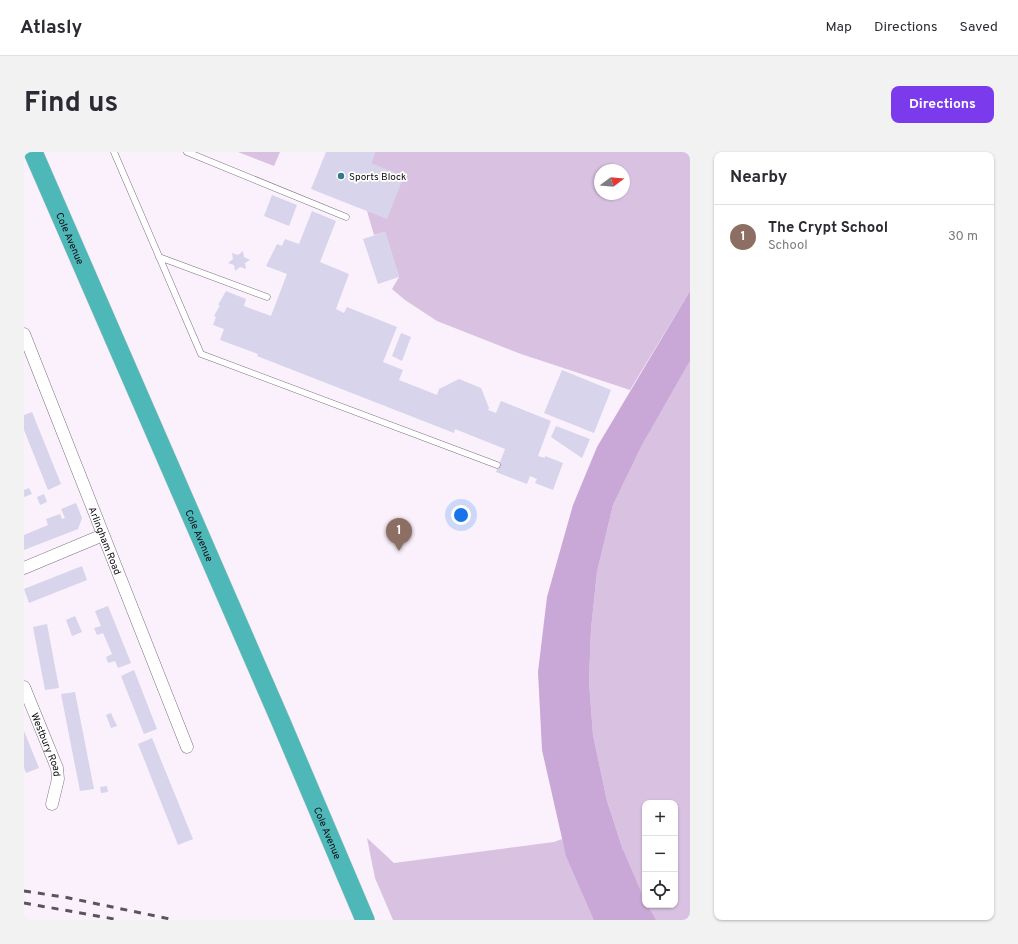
<!DOCTYPE html>
<meta charset="utf-8">
<style>
:root{--surface:#fff;--page:#f2f2f3;--text:#2b2b33;--muted:#7c7c81;--line:#e1e1e2;--accent:#7c3aed}
body{margin:0;font-family:Overpass,sans-serif;background:var(--page);color:var(--text)}
.controls{position:absolute;right:12px;bottom:12px;display:grid;overflow:hidden;border-radius:8px;box-shadow:0 1px 3px #0004}
.controls button{width:36px;height:36px;display:grid;place-items:center;padding:0;border:0;border-bottom:1px solid var(--line);background:var(--surface);color:var(--text);font:20px sans-serif}
.compass{position:absolute;left:570px;top:12px;width:36px;height:36px;border-radius:50%;background:var(--surface);box-shadow:0 1px 3px #0004;rotate:74deg}
.you{position:absolute;left:437px;top:363px;width:14px;height:14px;margin:-10px;border:3px solid #fff;border-radius:50%;background:#1a73e8;box-shadow:0 0 0 6px #1a73e833}
.badge{display:grid;place-items:center;width:26px;height:26px;border-radius:50%;background:var(--accent);color:#fff;font-size:13px;font-weight:700}
.pin{position:absolute;translate:-50% -33px;filter:drop-shadow(0 1px 2px #0008)}
.pin::after{content:'';position:absolute;top:21px;width:14px;height:12px;background:inherit;clip-path:polygon(0 0,100% 0,50% 100%)}
.list{margin:0;padding:0;list-style:none}
h2{display:flex;justify-content:space-between;align-items:center;height:52px;margin:0;padding:0 16px;font-size:17px}
h2 small{font-size:13px;font-weight:400;color:var(--muted)}
.list li{display:grid;grid-template-columns:26px 1fr auto;gap:12px;align-items:center;box-sizing:border-box;height:64px;padding:0 16px;border-top:1px solid var(--line)}
.list b{display:block;font-size:15px;white-space:nowrap}
.list p{margin:0;font-size:13px;white-space:nowrap;color:var(--muted)}
.list em{font-size:13px;font-style:normal;color:var(--muted)}
.icon{flex:none;width:22px;height:22px;fill:none;stroke:currentColor;stroke-width:2;stroke-linecap:round;stroke-linejoin:round}
.map{position:relative;flex:none;width:666px;height:768px;overflow:hidden;border-radius:8px}
header{display:flex;align-items:center;gap:24px;box-sizing:border-box;height:56px;padding:0 20px;background:var(--surface);border-bottom:1px solid var(--line)}
header strong{font-size:19px}
nav{display:flex;gap:22px;margin-inline-start:auto;font-size:14px}
.intro{display:flex;align-items:center;justify-content:space-between;box-sizing:border-box;height:96px;padding:0 24px}
h1{margin:0;font-size:28px}
.button{padding:10px 18px;border-radius:8px;background:var(--accent);color:#fff;font-size:14px;font-weight:700}
main{display:flex;gap:24px;padding:0 24px}
aside{flex:1;background:var(--surface);border-radius:8px;box-shadow:0 1px 3px #0004}
.map>svg:first-child{display:block}
.green{fill:#d8c1e1;fill-rule:evenodd}
.forest{fill:#c9a7d6}
.building{fill:#d7d4eb}
.lines{fill:none;stroke-linecap:round;stroke-linejoin:round}
.service-casing{stroke:#7e7183;stroke-width:7}
.minor-casing{stroke:#7e7183;stroke-width:13}
.trunk-casing{stroke:#d4d3d4;stroke-width:20}
.service{stroke:#fff;stroke-width:6}
.minor{stroke:#fff;stroke-width:12}
.trunk{stroke:#4eb8b8;stroke-width:19}
.rail{stroke:#5a545c;stroke-width:3;stroke-dasharray:7 7;stroke-linecap:butt}
.poi-dot{fill:#357989;stroke:#fff;stroke-width:1.5}
.labels{text-anchor:middle;stroke-width:3.5;stroke-linejoin:round;paint-order:stroke}
.poi-label{font-size:10px;fill:#0e0910;stroke:#fff;text-anchor:start}
.street-label{font-size:10px;fill:#0e0910;stroke:#fff}
</style>
<header>
<strong>Atlasly</strong>
<nav><a>Map</a><a>Directions</a><a>Saved</a></nav>
</header>
<div class="intro"><h1>Find us</h1><a class="button">Directions</a></div>
<main>
<div class="map">
<svg width="666" height="768" viewBox="0 0 666 768">
<rect width="100%" height="100%" fill="#faf1fd"/>
<path class="green" d="M214,0H256L250,14Z
M351,0H666V139L606,238L497,202L413,169L381,148L368,137L375,125L361,80L350,83L343,59L347,11ZM576,18H600V42H576Z
M666,209V768H369L351,726L343,686L370,711L530,690L538,687L543,704L599,698L583,649L569,583L565,529L567,477L573,420L589,353L617,295ZM621,651H651V753H621Z"/>
<path class="forest" d="M666,139V209L617,295L589,353L573,420L567,477L565,529L569,583L583,649L599,698L621,749V753H623L632,768H570L542,704L518,598L514,520L523,445L549,353L573,295Z"/>
<path class="building" d="M302,0H351L347,11L380,24L363,67L287,37Z
M248,43L273,53L265,74L240,64Z
M288,59L312,69L296,110L325,122L312,157L320,161L323,155L373,175L359,210L379,218L375,228L413,243L415,237L435,227L457,236L465,256L464,258L472,261L477,249L527,269L514,304L521,306V304L539,311L529,338L511,331L513,327L506,324L503,332L472,320L481,297L431,277L430,281L233,204L234,202L196,188L200,177L189,173L192,165L190,164L196,153H194L202,139L222,147L220,154L247,164L263,122L242,114L253,92L258,94L261,87L275,92Z
M361,80L375,125L354,132L339,87Z
M219,99L220,105L226,108L221,111L222,117L216,115L211,119L210,113L204,111L209,107L208,101L214,103Z
M377,181L387,185L378,209L368,204Z
M538,218L587,238L570,281L520,261Z
M8,260L37,332L24,338L0,278V263Z
M532,274L566,287L558,306L527,285Z
M5,336L8,342L0,345V338Z
M20,342L23,350L16,353L13,345Z
M52,351L58,366L54,377L0,398V383L24,373L22,367L36,362L38,367L41,366L37,357Z
M58,414L63,428L5,451L0,437Z
M84,454L107,511L94,516L91,509L84,511L82,505L88,502L79,481L73,483L70,476L77,474L71,459Z
M51,464L58,480L48,484L42,468Z
M23,472L35,536L21,538L9,475Z
M110,518L133,577L120,582L97,524Z
M51,540L70,637L56,639L37,542Z
M87,561L93,574L87,576L82,563Z
M0,579L15,616L2,621L0,616Z
M128,586L169,687L154,693L114,592Z
M83,634L84,640L77,641L76,635Z"/>
<g class="lines">
<defs>
<path id="service" d="M90,0L177,202L473,313
M163,0L322,65
M135,105L243,145"/>
<g id="minor">
<path id="s1" d="M0,182L163,595"/>
<path d="M0,416L79,383"/>
<path id="s2" d="M0,535L33,616L34,627L28,652"/>
</g>
<g id="trunk">
<path id="s3" d="M9,0L257,570L341,768"/>
</g>
</defs>
<use href="#service" class="service-casing"/>
<use href="#minor" class="minor-casing"/>
<use href="#trunk" class="trunk-casing"/>
<use href="#service" class="service"/>
<use href="#minor" class="minor"/>
<use href="#trunk" class="trunk"/>
<path class="rail" d="M0,739L40,745L151,768
M0,751L96,768"/>
</g>
<circle class="poi-dot" cx="317" cy="24" r="4"/>
<g class="labels">
<g class="poi-label">
<text x="325" y="28">Sports Block</text>
</g>
<g class="street-label">
<text dy="4" stroke="none"><textPath href="#s3" startOffset="94">Cole Avenue</textPath></text>
<text dy="4" stroke="none"><textPath href="#s3" startOffset="418">Cole Avenue</textPath></text>
<text dy="4" stroke="none"><textPath href="#s1" startOffset="222">Arlingham Road</textPath></text>
<text dy="4" stroke="none"><textPath href="#s2" startOffset="62">Westbury Road</textPath></text>
<text dy="4" stroke="none"><textPath href="#s3" startOffset="742">Cole Avenue</textPath></text>
</g>
</g>
</svg>
<div class="controls">
<button>+</button>
<button>−</button>
<button><svg class="icon" aria-label="locate" viewBox="0 0 24 24"><circle cx="12" cy="12" r="6"/><path d="M12 2v4M12 18v4M2 12h4M18 12h4"/></svg></button>
</div>
<svg class="compass" viewBox="-18 -18 36 36"><path d="M0-13l5 13h-10z" fill="#e53935"/><path d="M0 13l5-13h-10z" fill="#7c7c81"/></svg>
<div class="you"></div>
<div class="pin badge" style="left:375px;top:399px;background:#8d6e63">1</div>
</div>
<aside>
<h2>Nearby<small></small></h2>
<ul class="list">
<li><span class="badge" style="background:#8d6e63">1</span><div><b>The Crypt School</b><p>School</p></div><em>30 m</em></li>
</ul>
</aside>
</main>
